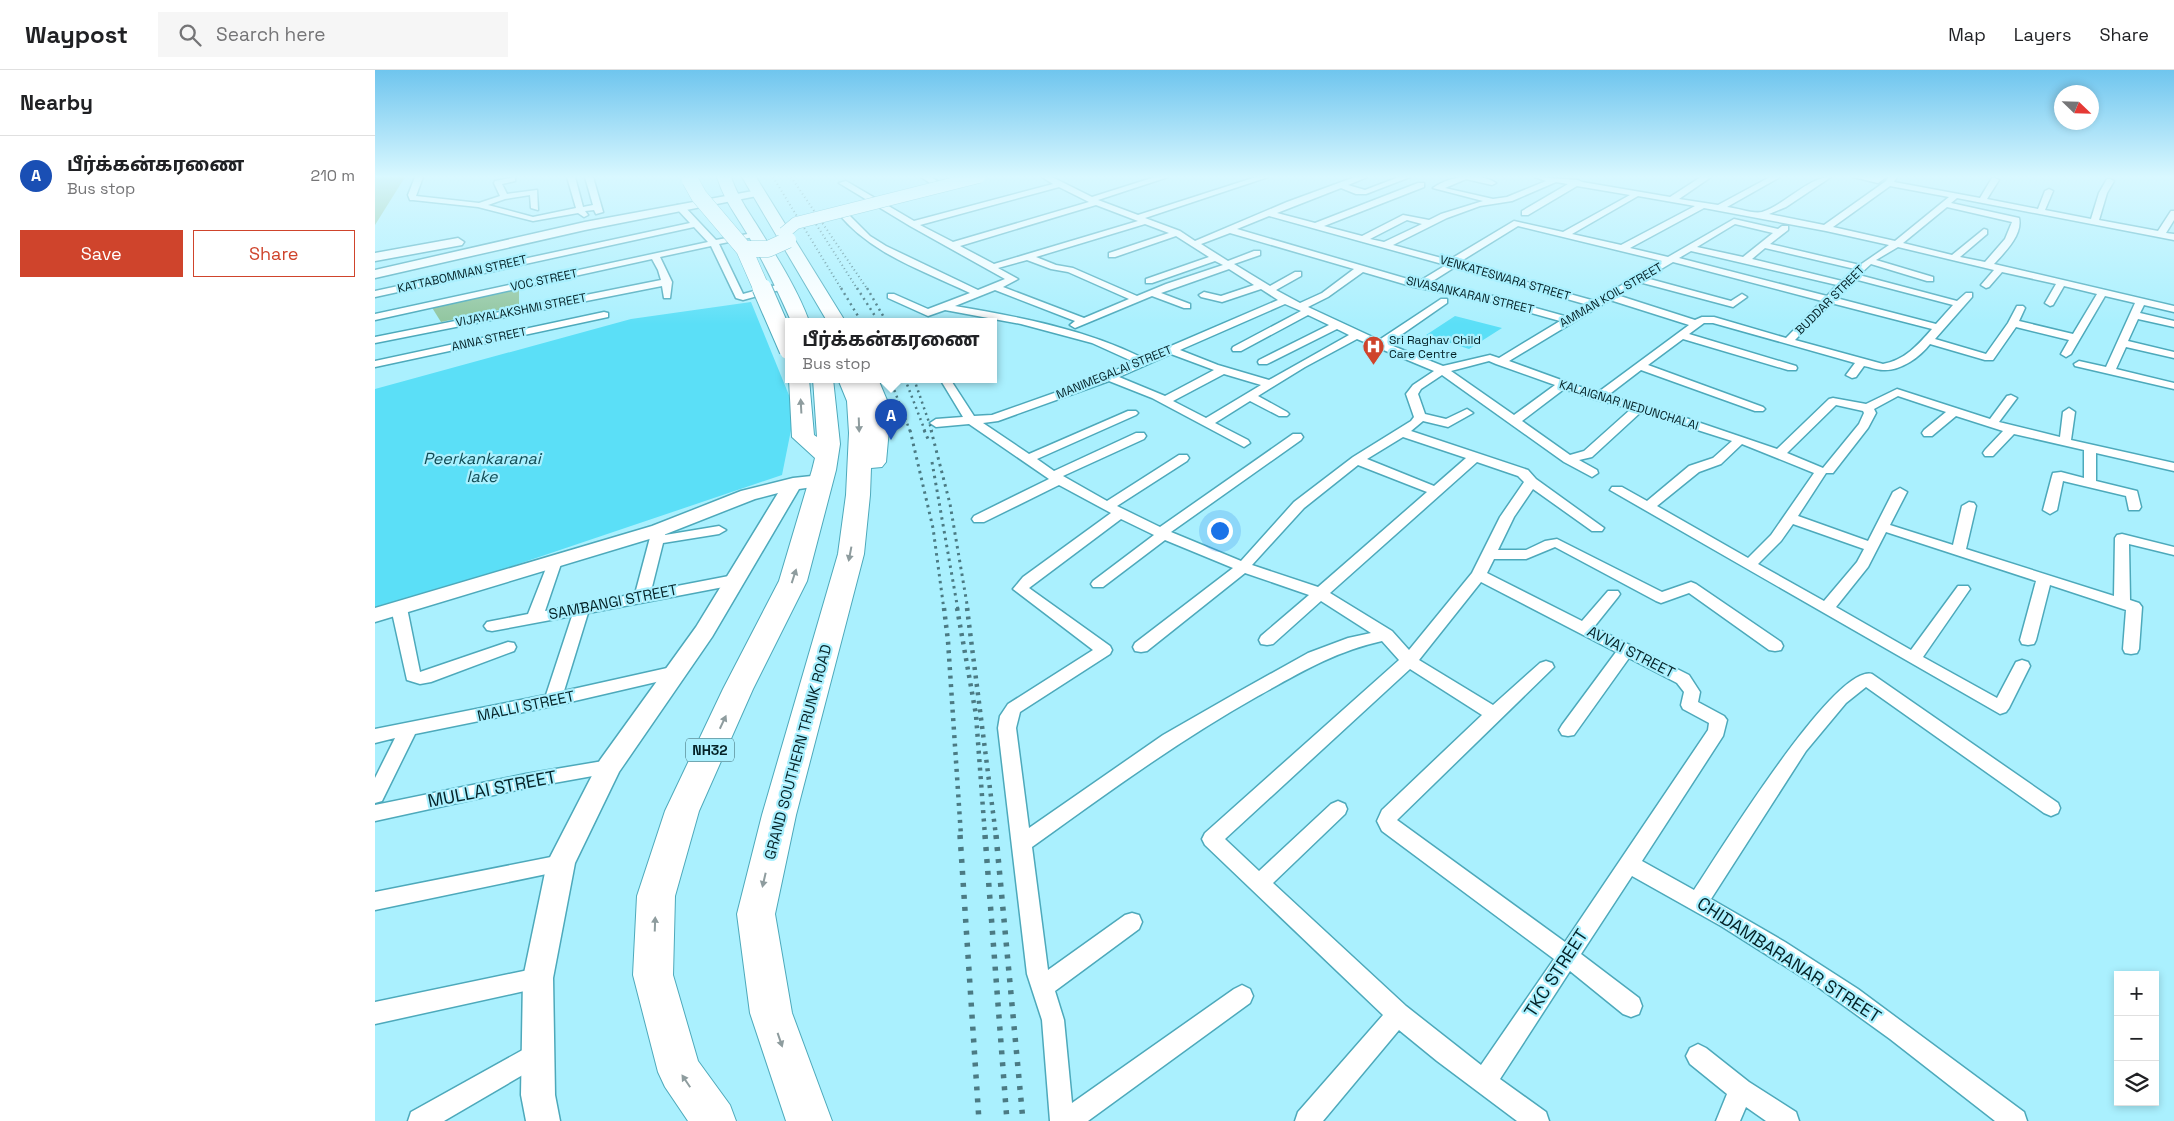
<!DOCTYPE html>
<meta charset="utf-8">
<style>
:root{--surface:#fff;--page:#f6f6f6;--text:#202124;--muted:#757577;--line:#e0e0e0;--accent:#cf442c}
body{margin:0;font-family:"Space Grotesk","Noto Sans Tamil",sans-serif;background:var(--page);color:var(--text)}
.controls{position:absolute;right:15px;bottom:15px;display:grid;overflow:hidden;border-radius:0px;box-shadow:0 2px 8px #0003}
.controls button{width:45px;height:45px;display:grid;place-items:center;padding:0;border:0;border-bottom:1px solid var(--line);background:var(--surface);color:var(--text);font:25px sans-serif}
.compass{position:absolute;left:1679px;top:15px;width:45px;height:45px;border-radius:50%;background:var(--surface);box-shadow:0 2px 8px #0003;rotate:113deg}
.you{position:absolute;left:844px;top:460px;width:18px;height:18px;margin:-12px;border:4px solid #fff;border-radius:50%;background:#1a73e8;box-shadow:0 0 0 8px #1a73e833}
.badge{display:grid;place-items:center;width:32px;height:32px;border-radius:50%;background:var(--accent);color:#fff;font-size:16px;font-weight:700}
.pin{position:absolute;translate:-50% -41px;filter:drop-shadow(0 1px 2px #0008)}
.pin::after{content:'';position:absolute;top:26px;width:18px;height:15px;background:inherit;clip-path:polygon(0 0,100% 0,50% 100%)}
.popup{position:absolute;left:410px;top:248px;width:212px;height:65px;box-sizing:border-box;display:grid;place-content:center;border-radius:0px;background:var(--surface);filter:drop-shadow(0 1px 4px #0005);font-size:16px;white-space:nowrap;color:var(--muted)}
.popup b{font-size:19px;color:var(--text)}
.popup::after{content:'';position:absolute;left:50%;top:100%;margin-left:-10px;border:10px solid transparent;border-top-color:var(--surface)}
.list{margin:0;padding:0;list-style:none}
h2{display:flex;justify-content:space-between;align-items:center;height:65px;margin:0;padding:0 20px;font-size:21px}
h2 small{font-size:16px;font-weight:400;color:var(--muted)}
.list li{display:grid;grid-template-columns:32px 1fr auto;gap:15px;align-items:center;box-sizing:border-box;height:80px;padding:0 20px;border-top:1px solid var(--line)}
.list b{display:block;font-size:19px;white-space:nowrap}
.list p{margin:0;font-size:16px;white-space:nowrap;color:var(--muted)}
.list em{font-size:16px;font-style:normal;color:var(--muted)}
.actions{display:flex;gap:10px;padding:15px 20px}
.actions a{flex:1;padding:11px 0;border:1px solid var(--accent);border-radius:0px;text-align:center;font-size:18px;color:var(--accent)}
.actions .main{background:var(--accent);color:#fff}
.icon{flex:none;width:28px;height:28px;fill:none;stroke:currentColor;stroke-width:2;stroke-linecap:round;stroke-linejoin:round}
.map{position:relative;flex:none;width:1799px;height:1051px;overflow:hidden}
header{display:flex;align-items:center;gap:30px;box-sizing:border-box;height:70px;padding:0 25px;background:var(--surface);border-bottom:1px solid var(--line)}
header strong{font-size:24px}
nav{display:flex;gap:28px;margin-inline-start:auto;font-size:18px}
.search{width:350px;height:45px;background:var(--page);display:flex;align-items:center;gap:12px;box-sizing:border-box;padding:0 18px;border-radius:0px;color:var(--muted);font-size:19px}
main{display:flex}
aside{flex:1;background:var(--surface)}
.map>svg:first-child{display:block}
.green{fill:#91c59e}
.water{fill:#5bdff7}
.lines{fill:none;stroke-linecap:round;stroke-linejoin:round}
.street-casing{stroke:#4da9bb;stroke-width:3}
.secondary-casing{stroke:#4da9bb;stroke-width:3}
.highway-casing{stroke:#4da9bb;stroke-width:2}
.street{fill:#fff;fill-rule:evenodd}
.secondary{fill:#fff;fill-rule:evenodd}
.highway{fill:#fff;fill-rule:evenodd}
.rail-far4{stroke:#4b7a83;stroke-width:2;stroke-dasharray:1 3;stroke-linecap:butt}
.rail-far3{stroke:#4b7a83;stroke-width:2.5;stroke-dasharray:2 4;stroke-linecap:butt}
.rail-far2{stroke:#4b7a83;stroke-width:3;stroke-dasharray:2.5 4.5;stroke-linecap:butt}
.rail-far1{stroke:#4b7a83;stroke-width:4.5;stroke-dasharray:3 5.5;stroke-linecap:butt}
.rail{stroke:#4b7a83;stroke-width:5.5;stroke-dasharray:4 8;stroke-linecap:butt}
.secondary-bridge-casing{stroke:#4da9bb;stroke-width:13;stroke-linecap:butt}
.highway-bridge-far1-casing{stroke:#4da9bb;stroke-width:17;stroke-linecap:butt}
.highway-bridge-casing{stroke:#4da9bb;stroke-width:21;stroke-linecap:butt}
.secondary-bridge{stroke:#fff;stroke-width:12}
.highway-bridge-far1{stroke:#fff;stroke-width:16}
.highway-bridge{stroke:#fff;stroke-width:19}
.oneway{fill:#8e9c9e}
.labels{text-anchor:middle;stroke-width:4.5;stroke-linejoin:round;paint-order:stroke}
.far-street-label{font-size:12px;fill:#042227;stroke:#aaf0fe}
.far-poi-label{font-size:12px;fill:#042227;stroke:#aaf0fe;text-anchor:start}
.shield{fill:#aaf0fe;stroke:#366068;stroke-width:1}
.shield-label{font-size:14px;font-weight:bold;fill:#042227}
.street-label{font-size:15px;fill:#042227;stroke:#aaf0fe}
.water-label{font-size:16px;font-style:italic;fill:#0f4a54;stroke:#aaf0fe}
.near-street-label{font-size:18px;fill:#042227;stroke:#aaf0fe}
</style>
<header>
<strong>Waypost</strong>
<div class="search"><svg class="icon" aria-label="search" viewBox="0 0 24 24"><circle cx="10" cy="10" r="6"/><path d="M15 15l6 6"/></svg>Search here</div>
<nav><a>Map</a><a>Layers</a><a>Share</a></nav>
</header>
<main>
<aside>
<h2>Nearby<small></small></h2>
<ul class="list">
<li><span class="badge" style="background:#1a4fb4">A</span><div><b>பீர்க்கன்கரணை</b><p>Bus stop</p></div><em>210 m</em></li>
</ul>
<div class="actions"><a class="main">Save</a><a>Share</a></div>
</aside>
<div class="map">
<svg width="1799" height="1051" viewBox="0 0 1799 1051">
<rect width="100%" height="100%" fill="#aaf0fe"/>
<path class="green" d="M0,107H30L0,155Z
M144,217V236L66,252L56,236Z"/>
<path class="water" d="M376,232L420,340L407,405L117,503L0,537V319L256,249Z
M1080,246L1127,258L1094,279L1051,265Z"/>
<g class="lines">
<defs>
<path id="street" d="M40,107H48L41,126L104,133L125,126L119,113L120,111L140,107V111L127,114L132,124L162,120L163,140L156,138L155,125L130,129L113,135L158,147L201,138L192,107H200L208,137L218,135L210,107H218L228,142L221,144L219,140L210,141L213,145L209,147L203,143L158,151L103,137L38,130H35L33,125Z
M546,107H556L565,113L558,115Z
M667,107H677L717,127L780,107H793L723,130L763,145L881,107H893L770,148L805,161L820,171L912,132L980,107H992L973,115L990,120L1024,107H1035L991,124H981L966,118L902,143L940,153L1043,113H1049V117L949,156L987,166L1028,145L1054,150L1066,144L1108,131L1058,118C1074,106 1104,102 1121,113L1117,115L1091,109L1070,118L1118,129L1132,127L1171,111L1160,107L1203,110L1207,112L1295,127L1326,107H1336L1304,129L1343,135L1395,107H1405L1352,137C1362,138 1378,144 1387,142C1410,135 1433,107 1456,107L1411,137L1394,144L1449,155L1511,111L1514,107H1522L1519,112L1605,128L1617,108H1620L1624,110L1612,129L1663,139L1670,121L1674,119L1678,121L1670,140L1716,149L1724,123L1732,109H1735L1739,111L1732,123L1724,150L1783,161L1796,141H1799V150L1791,163L1799,164V170L1582,128L1576,133L1644,148C1648,165 1629,183 1619,194L1799,236V242L1769,235L1765,243L1799,251V257L1763,249L1753,271L1799,282V288L1751,277L1741,299L1799,313V319L1700,296L1699,294L1704,291L1731,297L1760,233L1730,226L1696,284L1691,287L1686,284L1694,270L1641,257L1618,290H1610L1555,274C1545,287 1526,301 1508,300C1502,300 1495,297 1489,296L1481,307L1477,308L1471,305L1480,293L1338,253H1329L1314,264L1421,296L1422,298L1421,300H1413L1308,269L1273,295L1388,337L1390,339L1388,341H1380L1266,300L1232,326L1296,343L1402,379L1454,329L1458,328L1491,334L1522,319L1615,349L1632,326L1636,325L1642,328L1624,352L1685,367L1688,342L1694,338L1700,342L1696,370L1799,393V401L1721,383V411L1762,421L1766,437L1764,440H1754L1751,426L1688,411L1682,440L1675,444L1668,440L1677,406L1678,403L1686,402L1709,408V380L1639,364L1618,386H1610L1608,383L1610,380L1628,361L1581,346L1557,366H1549L1547,363L1549,360L1571,342L1523,326L1499,339L1501,343L1493,358L1458,403H1451L1423,446L1493,471L1518,422L1525,418L1532,422L1515,455L1578,475L1587,436L1594,432L1599,433L1601,436L1591,479L1739,526L1740,468L1742,465L1747,464L1799,477V485L1754,474L1755,530L1764,533L1767,537L1764,579L1762,583L1756,584L1750,583L1748,579L1751,540L1675,515L1661,570L1659,574L1653,575L1647,574L1645,570L1661,511L1511,462L1493,497L1461,537L1536,580L1583,516H1593L1595,519L1548,587L1622,628L1641,592L1647,590L1653,592L1655,596L1634,638L1631,642L1625,644L1235,420L1237,417H1247L1272,431L1314,396L1338,388L1357,371L1266,342L1217,387L1204,390L1222,400L1223,403L1217,407L1189,392L1067,305L1046,319L1043,324L1050,344L1071,349L1092,339L1098,343L1073,357L1048,351L1036,361L1153,400L1161,409L1229,458L1227,461H1217L1158,419L1139,447L1123,480H1151L1170,471L1182,469L1287,522L1316,512L1321,514L1406,572L1408,576L1406,580L1400,581L1394,580L1314,523L1286,533L1281,531L1180,477L1151,489H1119L1112,503L1207,551L1233,521H1243L1245,524L1243,527L1219,557L1314,605L1325,622L1323,632L1349,646L1352,650L1348,666L1267,791L1319,820C1342,786 1460,593 1497,604L1683,733L1685,738L1683,743L1676,746L1669,743L1491,617L1471,633L1431,681L1336,829L1410,872L1483,919L1649,1042L1652,1051H1620L1515,969L1443,917L1346,856L1257,806L1206,884L1264,928L1267,936L1264,944L1256,947L1248,944L1195,901L1125,1009L1171,1042L1174,1051H1142L1062,991L1024,960L948,1051H920L923,1042L1008,945L830,775L827,769L830,763L1024,590L1007,571C959,582 926,602 883,626C803,671 731,724 657,777L673,900L750,845L757,843L764,845L767,852L764,859L680,921L689,950L697,1033L859,919L867,915L875,919L878,926L875,933L713,1051H675L667,950L652,904L623,658L625,646L633,634L718,580L638,519L648,507L736,443L684,415L609,452H599L597,449L599,446L674,409L594,354L561,357L555,353L561,349L588,347L565,309H575L599,346L617,345L730,305L759,292L717,273L646,254L570,240L553,246L513,228V224H519L553,239L595,223C549,201 496,184 463,143L470,141L495,166L511,176L603,220L630,209L535,156L464,113L471,111L539,151L678,114ZM1181,112L1193,114L1147,141V145H1153L1202,116L1255,125L1188,162L1139,151L1074,190L1018,175L1072,148L1105,136L1137,131ZM1515,116L1574,127L1520,171L1458,157ZM684,117L714,132L578,172L545,155ZM1263,126L1320,136L1246,175L1197,164ZM721,135L763,151L619,194L585,176ZM1572,137L1637,152L1630,169L1610,192L1585,187L1612,164V160L1609,159L1577,185L1528,173ZM1329,138L1451,161L1514,175L1485,195L1395,174L1413,160V156H1407L1403,159L1359,149L1293,187L1255,178ZM894,146L1071,195L1043,212L862,159ZM1032,150L1047,154L1009,172L995,169ZM770,154L794,163L734,183V187H740L801,166L834,187L771,209V213H777L840,191L848,195L791,214L762,226L698,198L681,195L661,187ZM1360,154L1398,163L1368,187L1322,177ZM1143,156L1287,191L1220,231L1083,193ZM855,163L979,199L947,223L925,233L901,220L926,206V202H920L895,216L859,194L885,185V181H879L853,191L826,174ZM1523,177L1619,200L1606,215L1611,218L1614,217L1627,202L1681,214L1670,233L1675,236L1678,235L1689,216L1722,224L1698,264L1644,251L1650,238L1648,236H1642L1633,253L1611,284L1560,269L1597,227V223H1591L1582,231L1484,205L1496,194L1552,211H1558V207L1501,190ZM1390,178L1480,199L1467,211L1377,189ZM1316,181L1462,215L1452,226L1304,188ZM652,190L676,199L693,202L754,229L709,248L628,217L643,209L623,198ZM1298,192L1447,231L1411,268L1339,247H1327L1320,250L1242,225L1264,212L1358,237L1372,227L1367,224L1356,231L1271,208ZM1080,197L1213,235L1193,247L1114,225L1053,214ZM854,199L879,215L846,226L829,222L824,225L826,227L847,232L886,219L903,230L768,288C709,259 645,247 580,236L620,220L700,251L695,255L700,258L777,226L809,238H815V234L786,223ZM988,202L1039,217L1113,231L1185,251L1124,288L1115,285L1068,296L1013,274L1072,233V229H1066L1004,270L933,237L953,227ZM1479,209L1578,235L1561,254L1461,228ZM1235,230L1314,255L1222,323L1134,291ZM1456,233L1557,259C1543,275 1530,290 1508,294L1420,270ZM910,234L926,241L858,277L857,279L858,281H866L933,245L954,255L884,290L883,292L884,294H892L962,259L974,265L894,310L843,295L805,280ZM982,269L1059,301L1038,315L1031,324L1039,347L1036,351L978,387L919,432L866,491L796,462L926,370L928,367L926,364H918L785,457L742,436L812,391L814,388L812,385H804L732,431L688,406L769,369L771,366L769,363H761L679,401L662,389L761,345L763,343L761,341H753L654,384L608,353L623,351L734,311L777,328L869,377L875,373L873,370L840,353L875,331L904,346H912L914,344L912,342L883,326L930,297ZM796,284L839,300L790,326L744,307ZM1114,291L1121,294L1180,315L1139,345L1076,301ZM849,304L886,315L831,348L798,331ZM1189,319L1219,329L1256,339L1209,381L1195,385L1147,351ZM1461,335L1488,341L1489,343L1484,354L1448,398L1412,383ZM1028,367L1091,388L1059,416L992,389ZM1367,374L1439,403L1396,465L1373,488L1282,436L1324,402L1346,394ZM1102,392L1143,406L1149,412L1125,447L1097,503L1034,580L1017,561L955,523ZM983,395L1052,422L943,517L877,495L929,438ZM746,449L779,465L718,511L716,514L718,517H728L790,470L858,498L760,573L758,577L760,581L766,582L772,581L870,503L934,525L886,566L884,570L886,574L892,575L898,574L946,531L996,563L973,568L933,583L863,622L788,665L654,758L641,658L645,642L735,584L737,580L735,576L654,518ZM1418,454L1489,479L1482,492L1449,531L1383,494L1406,471ZM1106,512L1241,582L1187,655L1184,660L1187,665L1193,666L1199,665L1254,588L1302,613L1309,622L1306,635L1308,639L1334,653L1333,660L1190,872L1022,750L1179,597L1177,593L1171,591L1165,593L1118,635L1044,590ZM1035,599L1107,645L1007,740L1002,751L1007,761L1179,889L1106,995L1031,936L898,813L970,744L972,739L970,734L963,731L956,734L884,801L850,769Z
M1478,107H1511L1503,113Z
M302,135H308L341,170L383,162V166L344,174L368,224L409,213L412,214V218L368,230L361,228L336,176L285,187L297,212L295,228H289L287,216L0,273V267L286,210L283,200L277,189L0,250V244L333,172L319,157L0,227V221L315,153L302,139Z
M229,242L233,243V247L0,297V291Z
M284,456L291,460L290,465L344,456L351,460L344,464L288,473L276,521L359,505L364,507L366,510L364,513L359,515L213,543L189,621L301,596L307,598L309,602L307,606L178,636L40,664L7,731L0,733V708L20,668L0,673V659L171,625L197,546L117,561L112,560L109,556L112,552L117,551L153,544L175,488H185L187,491L170,541L260,524L277,460Z
M24,533L29,534L32,538L45,602L133,572L139,573L141,577L139,581L56,612L45,614L32,610L16,538L19,534Z
M234,690L240,692L243,697L240,702L151,718L0,751V735L151,704Z
M186,785L193,787L196,793L193,799L186,801L0,840V822Z
M163,898L171,901L174,908L171,915L163,918L0,954V932Z
M162,972L170,976L174,984L170,992L69,1051H33L36,1042Z
M1323,974L1331,978L1374,1012L1421,1042L1424,1051H1391L1371,1037L1365,1051H1341L1352,1024L1315,994L1311,986L1315,978Z"/>
<path id="secondary" d="M378,121L382,122L384,124L382,126L210,160L0,208V200L210,152Z
M83,168L89,172L87,175L0,191V183Z
M446,405L452,407L455,411L452,415L424,419L337,567L244,702L200,793L178,908L180,1025L185,1051H151L146,1025L148,908L172,793L225,690L321,557L403,423L380,429L291,464L0,552V538L277,456L366,421L418,408Z"/>
<path id="highway" d="M342,107H356C365,132 375,143 388,165C405,192 423,221 434,251H416C403,221 389,193 373,165C360,143 350,132 342,107Z
M367,107H381L470,251H452Z
M414,309H434L439,365L442,367L438,309H458L465,374L461,400L432,511L378,619L324,741L300,826L298,905L323,991L355,1035L361,1051H313L290,1017L283,1002L258,905L262,826L290,741L348,619L404,511L437,400L440,388L417,367Z
M463,309H503L514,335L515,348L511,392L507,397L496,398L495,425L489,484L421,745L400,844L417,943L457,1051H411L375,943L362,844L387,745L463,484L471,425L474,363L472,331Z"/>
</defs>
<use href="#street" class="street-casing"/>
<use href="#secondary" class="secondary-casing"/>
<use href="#highway" class="highway-casing"/>
<use href="#street" class="street"/>
<use href="#secondary" class="secondary"/>
<use href="#highway" class="highway"/>
<path class="rail-far4" d="M398,107L467,220
M416,107L493,220
M439,151L483,220"/>
<path class="rail-far3" d="M466,218L486,251
M482,218L500,246
M492,218L511,251
M515,309L535,361
M530,309L550,361
M539,309L557,361"/>
<path class="rail-far2" d="M535,360L558,458L569,540
M549,360L553,369
M556,360L575,434L593,540
M557,392L583,540"/>
<path class="rail-far1" d="M569,538L573,571L586,766
M582,538L601,645L610,766
M592,538L621,766"/>
<path class="rail" d="M585,765L604,1051
M610,765L632,1051
M621,765L648,1051"/>
<defs>
<path id="secondary-bridge" d="M409,163L421,153L604,107"/>
<path id="highway-bridge-far1" d="M315,110L324,126L369,179L387,220
M369,179H393L413,170"/>
<path id="highway-bridge" d="M387,218L414,280"/>
</defs>
<use href="#secondary-bridge" class="secondary-bridge-casing"/>
<use href="#highway-bridge-far1" class="highway-bridge-far1-casing"/>
<use href="#highway-bridge" class="highway-bridge-casing"/>
<use href="#secondary-bridge" class="secondary-bridge"/>
<use href="#highway-bridge-far1" class="highway-bridge-far1"/>
<use href="#highway-bridge" class="highway-bridge"/>
</g>
<defs><path id="oneway-solid" d="M-6-.8H1V-3.2L6.5 0L1 3.2V.8H-6Z" transform="scale(1.25)"/></defs>
<g class="oneway">
<use href="#oneway-solid" transform="translate(426 336) rotate(-93)"/>
<use href="#oneway-solid" transform="translate(484 355) rotate(88)"/>
<use href="#oneway-solid" transform="translate(475 484) rotate(101)"/>
<use href="#oneway-solid" transform="translate(419 506) rotate(-72)"/>
<use href="#oneway-solid" transform="translate(348 652) rotate(-65)"/>
<use href="#oneway-solid" transform="translate(389 810) rotate(103)"/>
<use href="#oneway-solid" transform="translate(280 854) rotate(-88)"/>
<use href="#oneway-solid" transform="translate(405 970) rotate(71)"/>
<use href="#oneway-solid" transform="translate(311 1011) rotate(-124)"/>
</g>
<linearGradient id="sky" x2="0" y2="1"><stop stop-color="#6fc5ee"/><stop offset="0.42" stop-color="#d9f8ff"/><stop offset="1" stop-color="#d9f8ff" stop-opacity="0"/></linearGradient>
<rect width="1799" height="254" fill="url(#sky)"/>
<defs>
<symbol id="hospital-pin" viewBox="-11 -11 22 30"><path d="M0 17L-7.5 6A9.5 9.5 0 1 1 7.5 6Z" fill="#cf442c" stroke="#aaf0fe"/><path d="M-5-5h3v3.5h4V-5h3V5h-3V1.5h-4V5h-3Z" fill="#fff"/></symbol>
</defs>
<g fill-rule="evenodd">
<use href="#hospital-pin" x="986" y="264" width="25" height="34"/>
</g>
<g class="labels">
<g class="far-street-label">
<text transform="translate(87 204) rotate(-13)" y="4">KATTABOMMAN STREET</text>
<text transform="translate(1130 208) rotate(16)" y="4">VENKATESWARA STREET</text>
<text transform="translate(169 210) rotate(-12)" y="4">VOC STREET</text>
<text transform="translate(1095 225) rotate(13)" y="4">SIVASANKARAN STREET</text>
<text transform="translate(1236 225) rotate(-30)" y="4">AMMAN KOIL STREET</text>
<text transform="translate(1455 230) rotate(-45)" y="4">BUDDAR STREET</text>
<text transform="translate(146 240) rotate(-11)" y="4">VIJAYALAKSHMI STREET</text>
<text transform="translate(114 269) rotate(-12)" y="4">ANNA STREET</text>
<text transform="translate(739 302) rotate(-22)" y="4">MANIMEGALAI STREET</text>
<text transform="translate(1254 335) rotate(17)" y="4">KALAIGNAR NEDUNCHALAI</text>
</g>
<g class="far-poi-label">
<text x="1014" y="274">Sri Raghav Child<tspan x="1014" dy="14">Care Centre</tspan></text>
</g>
<rect class="shield" x="311" y="668.5" width="48" height="23" rx="4"/>
<g class="shield-label">
<text x="335" y="685">NH32</text>
</g>
<g class="street-label">
<text transform="translate(238 532) rotate(-11)" y="5">SAMBANGI STREET</text>
<text transform="translate(1256 582) rotate(27)" y="5">AVVAI STREET</text>
<text transform="translate(151 636) rotate(-12)" y="5">MALLI STREET</text>
<text transform="translate(423 682) rotate(-75)" y="5">GRAND SOUTHERN TRUNK ROAD</text>
</g>
<g class="water-label">
<text x="107" y="394">Peerkankaranai<tspan x="107" dy="18">lake</tspan></text>
</g>
<g class="near-street-label">
<text transform="translate(117 719) rotate(-11)" y="6">MULLAI STREET</text>
<text transform="translate(1414 890) rotate(33)" y="6">CHIDAMBARANAR STREET</text>
<text transform="translate(1181 903) rotate(-57)" y="6">TKC STREET</text>
</g>
</g>
</svg>
<div class="controls">
<button>+</button>
<button>−</button>
<button><svg class="icon" aria-label="layers" viewBox="0 0 24 24"><path d="M12 4l9 5-9 5-9-5zM3 14l9 5 9-5"/></svg></button>
</div>
<svg class="compass" viewBox="-18 -18 36 36"><path d="M0-13l5 13h-10z" fill="#e53935"/><path d="M0 13l5-13h-10z" fill="#757577"/></svg>
<div class="you"></div>
<div class="pin badge" style="left:516px;top:370px;background:#1a4fb4">A</div>
<div class="popup"><b>பீர்க்கன்கரணை</b>Bus stop</div>
</div>
</main>
